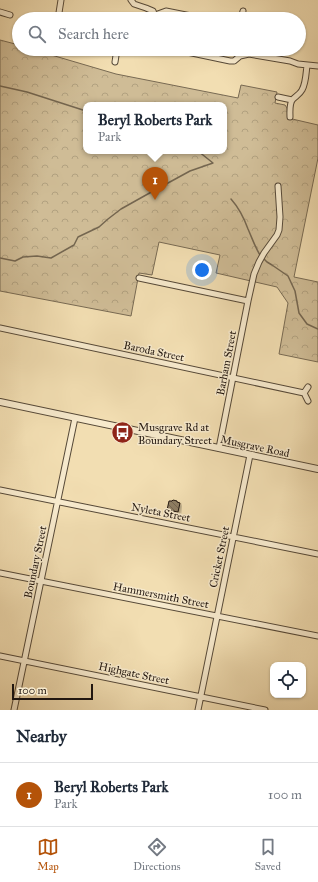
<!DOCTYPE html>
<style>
:root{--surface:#fff;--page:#f2f2f3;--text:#1f2937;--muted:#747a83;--line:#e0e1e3;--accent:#b45309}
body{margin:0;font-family:"IM FELL Great Primer",serif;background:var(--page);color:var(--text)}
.controls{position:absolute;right:12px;bottom:12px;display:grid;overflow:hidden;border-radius:8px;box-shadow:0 1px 3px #0004}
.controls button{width:36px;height:36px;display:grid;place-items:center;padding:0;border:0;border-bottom:1px solid var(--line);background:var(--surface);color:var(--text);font:20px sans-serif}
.scale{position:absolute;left:12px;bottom:10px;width:81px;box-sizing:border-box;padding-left:4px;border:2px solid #221710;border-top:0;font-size:11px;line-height:14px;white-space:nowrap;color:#221710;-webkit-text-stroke:3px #f7eacd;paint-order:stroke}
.you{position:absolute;left:202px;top:270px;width:14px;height:14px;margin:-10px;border:3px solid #fff;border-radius:50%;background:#1a73e8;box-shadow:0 0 0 6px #1a73e833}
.badge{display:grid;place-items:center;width:26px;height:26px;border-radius:50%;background:var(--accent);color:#fff;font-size:13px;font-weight:700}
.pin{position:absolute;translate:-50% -33px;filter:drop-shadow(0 1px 2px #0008)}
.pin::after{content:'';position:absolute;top:21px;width:14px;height:12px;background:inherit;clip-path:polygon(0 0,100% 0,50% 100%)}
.popup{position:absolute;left:83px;top:102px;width:144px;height:52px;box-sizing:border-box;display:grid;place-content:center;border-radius:8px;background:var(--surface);filter:drop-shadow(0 1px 3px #0005);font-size:13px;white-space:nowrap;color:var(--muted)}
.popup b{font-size:15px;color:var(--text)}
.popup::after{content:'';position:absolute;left:50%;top:100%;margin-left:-8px;border:8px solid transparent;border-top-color:var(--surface)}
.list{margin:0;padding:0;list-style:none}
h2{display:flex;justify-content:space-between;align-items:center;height:52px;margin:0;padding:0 16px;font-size:17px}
h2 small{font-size:13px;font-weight:400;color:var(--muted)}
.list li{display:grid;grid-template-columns:26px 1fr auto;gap:12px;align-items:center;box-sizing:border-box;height:64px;padding:0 16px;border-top:1px solid var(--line)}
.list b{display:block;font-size:15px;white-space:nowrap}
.list p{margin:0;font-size:13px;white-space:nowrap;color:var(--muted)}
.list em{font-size:13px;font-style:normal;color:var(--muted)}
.icon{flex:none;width:22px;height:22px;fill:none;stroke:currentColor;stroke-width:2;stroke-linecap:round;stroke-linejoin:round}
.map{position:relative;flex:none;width:318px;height:710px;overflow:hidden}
.search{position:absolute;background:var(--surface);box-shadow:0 1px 3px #0004;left:12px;right:12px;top:12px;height:44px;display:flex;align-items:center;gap:10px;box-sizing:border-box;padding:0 14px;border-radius:22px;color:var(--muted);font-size:15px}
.sheet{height:116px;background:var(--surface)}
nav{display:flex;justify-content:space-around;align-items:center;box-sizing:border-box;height:56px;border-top:1px solid var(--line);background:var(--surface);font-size:11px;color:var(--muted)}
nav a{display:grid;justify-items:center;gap:2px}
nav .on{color:var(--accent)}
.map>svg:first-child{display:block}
.forest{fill:url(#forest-crowns);stroke:#786a53;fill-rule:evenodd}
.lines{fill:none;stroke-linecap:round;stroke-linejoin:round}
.stream{stroke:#746650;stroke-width:1.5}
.building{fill:url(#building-back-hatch);stroke:#221710;filter:url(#shadow)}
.minor-casing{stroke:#564938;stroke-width:7}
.tertiary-casing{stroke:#564938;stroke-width:8}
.minor{stroke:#f7eacd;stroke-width:5}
.tertiary{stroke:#f7eacd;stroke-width:6}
.labels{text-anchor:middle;stroke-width:3;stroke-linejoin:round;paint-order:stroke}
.street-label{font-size:11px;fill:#221710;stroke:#f7eacd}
.poi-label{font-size:11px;fill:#221710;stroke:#f7eacd;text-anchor:start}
</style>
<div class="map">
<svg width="318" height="710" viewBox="0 0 318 710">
<defs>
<pattern id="forest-crowns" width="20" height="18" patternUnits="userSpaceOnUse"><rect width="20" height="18" fill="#cfbc96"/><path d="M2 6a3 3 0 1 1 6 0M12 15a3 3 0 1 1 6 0" fill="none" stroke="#b1a180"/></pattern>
<pattern id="building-back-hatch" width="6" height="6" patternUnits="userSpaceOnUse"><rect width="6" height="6" fill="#8e7e64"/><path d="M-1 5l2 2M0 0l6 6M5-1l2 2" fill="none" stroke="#746651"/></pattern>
<filter id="shadow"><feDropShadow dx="2" dy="2" stdDeviation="1" flood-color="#0004"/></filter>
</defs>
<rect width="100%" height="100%" fill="#f2deb2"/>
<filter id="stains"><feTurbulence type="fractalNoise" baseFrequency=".005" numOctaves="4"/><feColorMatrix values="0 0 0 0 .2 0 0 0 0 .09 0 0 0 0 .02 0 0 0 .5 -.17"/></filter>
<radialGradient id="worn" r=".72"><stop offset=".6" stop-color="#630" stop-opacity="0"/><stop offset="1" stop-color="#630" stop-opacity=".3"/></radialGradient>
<path class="forest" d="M0,40L19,45V49H31L116,74L238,98L241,85L277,92L275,103L285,105L287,108L288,118L318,125V158L294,277L318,282V362L279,354L288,303L277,287L216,273L220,255L159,242L152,275L139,273L131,316L0,291ZM86,105H224V151H86Z"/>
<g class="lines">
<path class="stream" d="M0,86L27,92L86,111
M231,199C239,208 244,218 248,229C252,238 255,247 260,255
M0,258L15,261L23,257L37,256L51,258L74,245L78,237L99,227L108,219L121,209L146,195L190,171L213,163L198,151
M263,258L267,262L272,265L288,276L295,291L299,313L307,324L318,329"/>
</g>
<path class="building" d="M173,500L177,501V502L180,503L178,512L167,510L169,501H172Z"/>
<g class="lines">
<defs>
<path id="minor" d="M131,0L134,4L146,8L153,11L156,19
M0,12L10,15
M155,15L166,11L206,19
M58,19L61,0
M241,19L243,11
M173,49L230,61H234L240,56L249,54L290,61L298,64L318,66
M238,49L240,56
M115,62L117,49
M278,97L292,100
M290,117C290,112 289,103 293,99C296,96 300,94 302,90C306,83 306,73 307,65
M139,278L248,301
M0,328L304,393
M308,401L304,393L308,387
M219,448L248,301L254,274L259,262L264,253L277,235L279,230L280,217L278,186
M0,490L318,554
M0,573L318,636
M0,656L265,710
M14,710L75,418
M198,710L250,455"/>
<path id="tertiary" d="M0,402L318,469"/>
</defs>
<use href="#minor" class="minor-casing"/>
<use href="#tertiary" class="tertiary-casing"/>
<use href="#minor" class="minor"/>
<use href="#tertiary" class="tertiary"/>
</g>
<defs>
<symbol id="bus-disc" viewBox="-11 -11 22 22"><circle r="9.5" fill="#8f2418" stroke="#f7eacd"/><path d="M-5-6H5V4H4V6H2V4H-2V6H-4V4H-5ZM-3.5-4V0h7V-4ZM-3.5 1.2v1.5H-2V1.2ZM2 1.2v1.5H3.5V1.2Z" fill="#fff"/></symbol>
</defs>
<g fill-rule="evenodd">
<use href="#bus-disc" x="110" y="420" width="25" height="25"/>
</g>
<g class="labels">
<g class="street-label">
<text transform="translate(154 351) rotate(12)" y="4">Baroda Street</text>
<text transform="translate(226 363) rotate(-79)" y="4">Barham Street</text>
<text transform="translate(255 446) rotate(12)" y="4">Musgrave Road</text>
<text transform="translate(161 512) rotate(11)" y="4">Nyleta Street</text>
<text transform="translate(219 557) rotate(-78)" y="4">Cricket Street</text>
<text transform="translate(35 562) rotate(-78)" y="4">Boundary Street</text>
<text transform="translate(161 595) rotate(11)" y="4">Hammersmith Street</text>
<text transform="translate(134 673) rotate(12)" y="4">Highgate Street</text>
</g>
<g class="poi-label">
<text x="138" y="431">Musgrave Rd at<tspan x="138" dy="13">Boundary Street</tspan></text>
</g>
</g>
<rect width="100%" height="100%" filter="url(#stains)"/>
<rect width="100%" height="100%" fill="url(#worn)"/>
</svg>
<div class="controls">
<button><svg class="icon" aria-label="locate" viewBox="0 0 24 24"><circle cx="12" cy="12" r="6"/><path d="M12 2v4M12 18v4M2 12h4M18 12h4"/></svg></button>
</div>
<div class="scale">100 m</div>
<div class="you"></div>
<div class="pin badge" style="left:155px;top:200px">1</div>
<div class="popup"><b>Beryl Roberts Park</b>Park</div>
<div class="search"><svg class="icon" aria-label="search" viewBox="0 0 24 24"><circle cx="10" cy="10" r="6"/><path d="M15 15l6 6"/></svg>Search here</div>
</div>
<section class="sheet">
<h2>Nearby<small></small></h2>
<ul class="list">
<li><span class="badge">1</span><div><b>Beryl Roberts Park</b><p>Park</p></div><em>100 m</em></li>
</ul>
</section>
<nav>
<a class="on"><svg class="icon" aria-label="map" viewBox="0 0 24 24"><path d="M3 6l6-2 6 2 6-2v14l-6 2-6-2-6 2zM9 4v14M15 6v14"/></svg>Map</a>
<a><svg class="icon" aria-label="directions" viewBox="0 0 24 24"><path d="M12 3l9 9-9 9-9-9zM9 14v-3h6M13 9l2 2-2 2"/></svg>Directions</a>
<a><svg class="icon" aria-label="saved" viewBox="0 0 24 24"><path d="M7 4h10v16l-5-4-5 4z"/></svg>Saved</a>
</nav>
